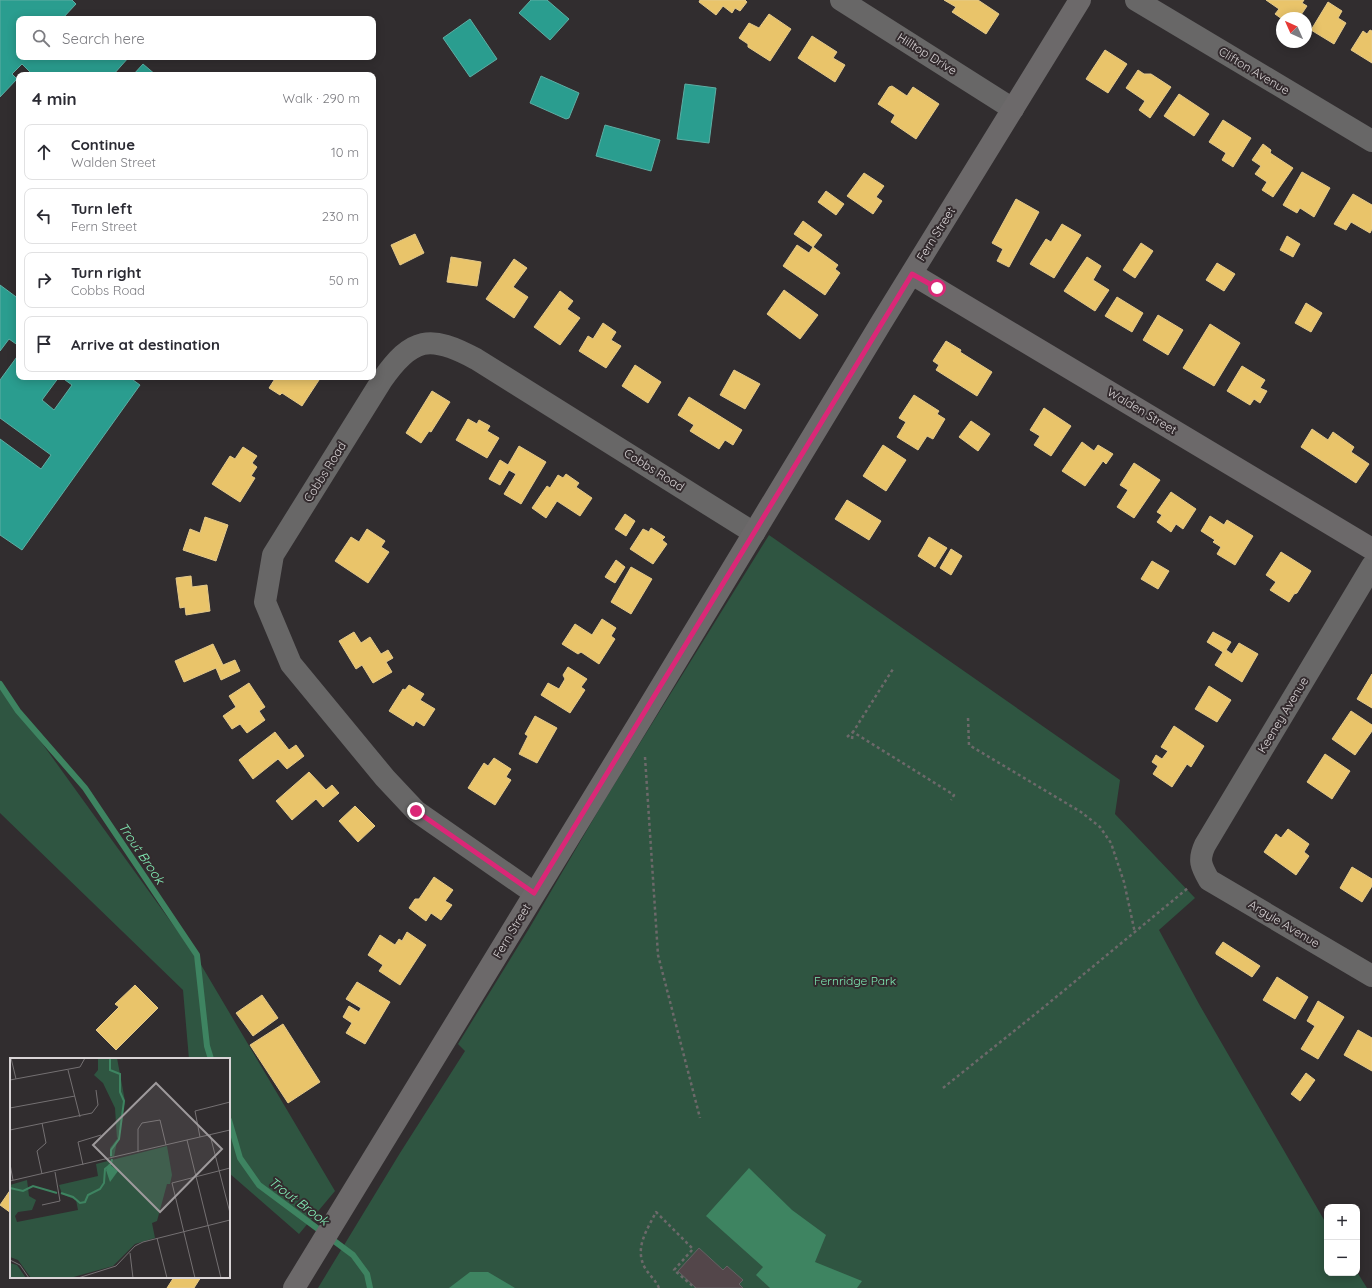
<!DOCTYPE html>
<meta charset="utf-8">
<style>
:root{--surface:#fff;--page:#f2f2f3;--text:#2b2b33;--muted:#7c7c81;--line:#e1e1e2}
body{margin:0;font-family:Quicksand,sans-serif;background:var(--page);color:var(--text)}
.controls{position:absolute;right:12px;bottom:12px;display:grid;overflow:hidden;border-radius:8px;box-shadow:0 2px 10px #0003}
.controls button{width:36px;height:36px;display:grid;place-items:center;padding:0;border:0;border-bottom:1px solid var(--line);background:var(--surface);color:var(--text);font:20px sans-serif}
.compass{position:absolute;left:1276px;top:12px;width:36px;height:36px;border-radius:50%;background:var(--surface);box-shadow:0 2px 10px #0003;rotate:315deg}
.stop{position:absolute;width:12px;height:12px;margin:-9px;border:3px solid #db2777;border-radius:50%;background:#fff}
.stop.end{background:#db2777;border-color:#fff;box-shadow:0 1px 4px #0008}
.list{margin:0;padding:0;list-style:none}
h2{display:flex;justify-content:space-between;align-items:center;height:52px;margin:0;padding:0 16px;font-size:17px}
h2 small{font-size:13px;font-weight:400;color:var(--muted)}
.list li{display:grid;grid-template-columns:26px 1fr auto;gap:12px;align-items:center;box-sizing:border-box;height:56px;margin:0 8px 8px;padding:0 8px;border:1px solid var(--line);border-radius:8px}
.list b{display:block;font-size:15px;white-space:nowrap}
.list p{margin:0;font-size:13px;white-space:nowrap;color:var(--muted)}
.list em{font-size:13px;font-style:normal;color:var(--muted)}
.icon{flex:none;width:22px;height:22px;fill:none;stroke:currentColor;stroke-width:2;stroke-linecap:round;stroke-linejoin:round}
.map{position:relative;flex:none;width:1372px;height:1288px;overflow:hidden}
.search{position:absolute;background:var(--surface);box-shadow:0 2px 10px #0003;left:16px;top:16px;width:360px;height:44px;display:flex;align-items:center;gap:10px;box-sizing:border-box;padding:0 14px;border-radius:8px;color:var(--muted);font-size:15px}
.panel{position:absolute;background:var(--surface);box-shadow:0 2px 10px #0003;left:16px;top:72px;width:360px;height:308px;border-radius:8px}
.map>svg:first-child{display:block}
.green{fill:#2f5541}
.water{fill:#3e8461}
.homes{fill:#e9c46a;stroke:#e4c98a}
.schools{fill:#2a9d8f;stroke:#5eaea4}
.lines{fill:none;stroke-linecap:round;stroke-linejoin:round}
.stream{stroke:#3e8461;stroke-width:6}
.building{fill:#53464a;stroke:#656163}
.path{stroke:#6c696a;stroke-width:2.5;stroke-dasharray:3 3;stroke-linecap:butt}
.street{stroke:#686767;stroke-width:22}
.secondary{stroke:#6c696a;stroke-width:22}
.route{stroke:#db2777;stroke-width:5}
.labels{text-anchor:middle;stroke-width:4;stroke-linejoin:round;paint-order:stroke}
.street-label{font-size:12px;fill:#d9d4d6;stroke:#332b2e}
.park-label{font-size:12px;fill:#7eeab3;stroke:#332b2e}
.water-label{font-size:13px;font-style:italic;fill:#82eeb6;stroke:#332b2e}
.inset-river{fill:none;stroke:#3e8461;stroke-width:2}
.inset-road{fill:none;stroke:#747072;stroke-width:1}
.view{fill:#9e9a9c;fill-opacity:0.15;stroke:#9e9a9c;stroke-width:2}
.inset-edge{fill:none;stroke:#d9d4d6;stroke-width:2}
</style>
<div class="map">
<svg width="1372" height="1288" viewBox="0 0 1372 1288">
<rect width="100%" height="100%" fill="#312d2f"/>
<path class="green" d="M769,535L1120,780L1115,814L1195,898L1159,930L1199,1004L1327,1225V1273H1357V1272L1367,1288H318L400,1153L465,1051L458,1044L530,927L604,801Z
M0,685L197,958L335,1191L299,1234L229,1173V1059H189L183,990L0,813Z"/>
<path class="water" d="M749,1168L792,1210L826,1235L815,1262L862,1281L857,1288H770L756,1275L763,1267L706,1216Z
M470,1272H488L515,1288H449Z"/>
<path class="homes" d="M700,0H745L747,2L740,11L735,8L732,13L723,6L716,15L699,2Z
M944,0H978L999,14L986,34L952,12L956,7Z
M1266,0H1304L1302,3L1307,6L1299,18L1282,19L1275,14L1279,9Z
M1328,2L1342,11L1338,18L1346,23L1334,44L1311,30Z
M769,14L791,29L770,61L748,47V44L739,38L749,23L759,28Z
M1370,30L1372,31V63L1351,50L1363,31L1367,34Z
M812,36L837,52L833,58L845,65L835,82L798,58Z
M1105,50L1127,64L1108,93L1086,79Z
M1138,70L1144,74H1151L1171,87L1150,118L1139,110L1145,101L1126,88Z
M892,86L907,96L913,87L939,104L916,139L891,122L895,115L878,104L889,87Z
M1179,94L1209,114L1194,136L1164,116Z
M1223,120L1251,138L1233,167L1222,160L1226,153L1209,142Z
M1263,144L1271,150L1270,153L1293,168L1273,197L1262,190L1267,182L1255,174L1261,166L1252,160Z
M1302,172L1330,188L1314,217L1300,208L1297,213L1283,205Z
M864,173L884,186L876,197L882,201L873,214L847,196Z
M826,191L844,204L836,215L818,202Z
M1353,194L1372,205V229L1370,233L1351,222L1346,230L1334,224Z
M1016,199L1039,212L1009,267L997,261L1003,249L992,243Z
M803,221L822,235L813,247L794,234Z
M1062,224L1081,235L1054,278L1030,264L1046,239L1051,242Z
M415,234L424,253L400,265L391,245Z
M1287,236L1300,244L1293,257L1280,250Z
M1141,243L1153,251L1135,278L1123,270Z
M797,245L809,253L813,247L838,265L835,269L840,273L825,295L783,266Z
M451,257L481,262L477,286L447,282Z
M1087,257L1101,266L1093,280L1109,290L1095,311L1064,291Z
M514,259L527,268L513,287L528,297L514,318L486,299Z
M1217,263L1235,274L1224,291L1206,280Z
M784,290L818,315L800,339L767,314Z
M560,291L573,301L567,309L580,318L560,345L534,327Z
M1117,297L1143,313L1132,332L1105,316Z
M1306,303L1322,313L1311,332L1295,323Z
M1158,315L1183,330L1168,355L1143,340Z
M603,323L616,332L611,340L621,346L606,368L579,351L588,336L593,339Z
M1210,324L1240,343L1214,386L1183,368Z
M946,341L961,350L960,352L992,372L977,396L936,370L939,365L933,361Z
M635,365L661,382L648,403L622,386Z
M1242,366L1265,380L1260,388L1267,391L1260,403L1254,399L1250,405L1227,391Z
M734,370L760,384L745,409L720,395Z
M276,377H315L319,380L302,406L282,393L280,395L269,388Z
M432,391L450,402L431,432L429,431L421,443L406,433Z
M914,395L939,411L937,414L945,419L933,439L927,436L918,450L897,437L906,422L899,418Z
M689,397L742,430L733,445L725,440L719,449L690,431L694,425L678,415Z
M1044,408L1071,426L1051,456L1034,445L1040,436L1030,430Z
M468,419L477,424L479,420L490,426L487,431L499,438L487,458L456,440Z
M971,421L990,434L978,451L959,437Z
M1312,429L1328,440L1333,432L1354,447L1351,452L1369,464L1356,483L1301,447Z
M1082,442L1094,451L1098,445L1113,454L1106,464L1103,461L1085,486L1062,471Z
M883,445L906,460L886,491L863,476Z
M519,446L546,462L521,504L504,494L516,474L509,470L500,485L489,479L500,460L508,465Z
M243,447L257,456L252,463L257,467L251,476L255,478L240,502L212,484L230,456L235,459Z
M1134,463L1160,480L1134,518L1117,507L1128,490L1120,485Z
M566,474L579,483L576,487L592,498L580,516L557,501L546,518L532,508L547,486L550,488L558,475L563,478Z
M1171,492L1196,509L1183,529L1176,524L1171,532L1157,522L1162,515L1157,512Z
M847,500L881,521L869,540L835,519Z
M625,514L635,521L626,536L615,529Z
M1210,516L1224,525L1227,520L1253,536L1235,565L1217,554L1221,547L1213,542L1215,540L1201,531Z
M205,517L228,525L216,561L183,550L190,529L200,533Z
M651,528L665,537L662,540L667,544L653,564L630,549L643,529L649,532Z
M367,529L385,541L381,547L389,552L368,583L335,561L351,537L359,542Z
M929,537L947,548L935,567L918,556Z
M951,549L962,556L951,575L940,568Z
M1281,552L1311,571L1297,593L1294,594L1289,602L1270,590L1276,582L1266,575Z
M616,560L625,567L615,583L605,577Z
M1152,561L1169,571L1158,589L1141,579Z
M631,567L652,579L631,614L611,602Z
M191,576L192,587L207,585L210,611L186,615L185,607L180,608L176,578Z
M602,619L616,628L611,636L615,639L599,664L581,652L578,654L562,644L575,624L592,635Z
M354,632L361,643L370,637L381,654L388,650L393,658L386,662L392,672L373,683L362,665L356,669L339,641Z
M1213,632L1231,642L1226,650L1232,654L1239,643L1258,654L1242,682L1215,665L1223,652L1207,642Z
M213,644L223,665L235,660L240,671L221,680L216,668L184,682L175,661Z
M568,667L587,679L581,687L585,690L570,713L541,695L548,683L559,689L565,679L563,675Z
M1372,674V708L1357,699Z
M249,683L265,707L259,711L265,720L247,733L240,724L232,729L223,716L236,707L229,696Z
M409,685L424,694L420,700L435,709L424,726L416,721L413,726L389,711L403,689L405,690Z
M1209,686L1231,700L1217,722L1195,709Z
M1351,711L1372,725V731L1355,755L1332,739Z
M535,716L557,728L537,763L519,754L528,736L525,734Z
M1174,726L1204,746L1191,767L1187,764L1172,787L1153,774L1158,766L1152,762L1156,755L1162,759L1168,751L1161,747Z
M275,732L289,750L296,745L304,756L287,769L278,759L253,779L239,760Z
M1325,754L1350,771L1332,799L1307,782Z
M494,758L511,769L506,777L511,780L495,805L468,788L484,763L488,766Z
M309,772L326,790L332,785L339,793L323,807L316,799L292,820L276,801Z
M355,806L375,826L358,842L339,821Z
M1288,829L1309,844L1304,852L1309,856L1296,875L1264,852L1276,834L1281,838Z
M1352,867L1372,879V886L1362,902L1340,888Z
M434,877L453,890L445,901L452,905L441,920L431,913L426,921L409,908L415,899H419Z
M407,932L426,945L400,985L379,971L383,965L368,955L380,935L395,945L399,939L402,941Z
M1223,942L1260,966L1252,977L1216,954V952Z
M1277,977L1308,997L1295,1019L1263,1000Z
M357,982L390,1002L365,1044L346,1033L352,1023L343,1017L349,1006L359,1012L361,1008L346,999Z
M135,985L158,1008L116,1050L96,1030L119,1007L115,1004Z
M262,995L278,1018L253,1036L236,1013Z
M1318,1001L1344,1017L1318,1059L1301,1049L1315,1026L1307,1021Z
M283,1024L320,1082L288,1103L250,1045Z
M1358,1030L1372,1038V1071L1344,1055Z
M1306,1073L1315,1080L1300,1101L1291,1094Z
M11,1189V1213L0,1205Z
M174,1277H201L194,1288H167Z"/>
<path class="schools" d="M0,0H72L76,4L62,19H19V57H129L113,75H33L22,64L12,74L17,79L0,97Z
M531,0H547L569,19L550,40L519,13Z
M470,19L497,59L470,77L443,38Z
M143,64L156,75H133Z
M541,76L579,93L569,118L566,119L530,103Z
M685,84L716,88L709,143L677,139Z
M605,125L660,140L651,171L596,156Z
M0,285L19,299V346L9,339L0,351Z
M19,354V377H59L42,400L54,410L72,385L61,377H129L140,385L22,550L0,535V439L41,469L51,455L0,418V380Z"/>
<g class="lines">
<path class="stream" d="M0,684L18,711L85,788L197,955L207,1046L211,1059
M229,1120L240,1158L259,1185L353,1255L367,1274L370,1288"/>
</g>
<path class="building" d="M699,1248L723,1270L727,1266L743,1280L739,1284L743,1288H696L678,1271Z"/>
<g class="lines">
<path class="path" d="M968,718L969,745L1081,812L1100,827L1111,843L1124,882L1135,933
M847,737L853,732L954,795L951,800
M852,739L853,732L893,669
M645,757L658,955L700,1118
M943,1088L1044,1007L1188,888
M659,1288C655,1279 649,1275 645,1268C634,1248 647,1230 656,1212L693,1249L674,1270L695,1288"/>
<path class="street" d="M841,0L1013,109
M1136,0L1372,141
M1372,566L1205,845C1198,860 1201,866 1209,880L1372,976
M534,893L416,811L385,778L291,664L265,602L273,555L382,380C412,337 430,334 476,359L754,533"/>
<path class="secondary" d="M912,274L1372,549
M294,1288L642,718L881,323L1080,0"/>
</g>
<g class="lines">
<path class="route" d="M416,811L534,893L912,274L937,288"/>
</g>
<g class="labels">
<g class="street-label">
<text transform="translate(927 54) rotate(32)" y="4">Hilltop Drive</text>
<text transform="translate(1254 71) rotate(31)" y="4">Clifton Avenue</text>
<text transform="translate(936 234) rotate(-58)" y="4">Fern Street</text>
<text transform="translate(1142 411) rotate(31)" y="4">Walden Street</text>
<text transform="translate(654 470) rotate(32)" y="4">Cobbs Road</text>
<text transform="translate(325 472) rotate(-58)" y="4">Cobbs Road</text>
<text transform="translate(1283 715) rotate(-59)" y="4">Keeney Avenue</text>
<text transform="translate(1284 924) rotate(31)" y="4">Argyle Avenue</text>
<text transform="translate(512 931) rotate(-59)" y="4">Fern Street</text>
</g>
<g class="park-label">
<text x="855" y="985">Fernridge Park</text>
</g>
<g class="water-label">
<text transform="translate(142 853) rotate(56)" y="5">Trout Brook</text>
<text transform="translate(299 1201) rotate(37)" y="5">Trout Brook</text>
</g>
</g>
<g transform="translate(10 1058)">
<rect width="220" height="220" fill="#312d2f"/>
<path d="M88,0H107L115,43L104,99H100V90L107,81L105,50L93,25L84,17L88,12ZM157,88L162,117L160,126H157L147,163L142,165L145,180L125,186L103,208L60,220H21L8,202L0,199V127L17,122L19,138L26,142L22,152L8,154L5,158L7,164L68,152L66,142L52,136L49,127L88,118L86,106ZM0,205L7,207L16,220H0Z" fill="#2f5541"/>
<path d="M99,106L108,113L100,124L96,112Z" fill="#3e8461"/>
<path class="inset-river" d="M100,0V12L110,16V34L114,43L109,81L101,92V98M0,130L13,133L23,128L47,135M51,135L63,139L70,145L75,144L78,137L90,131L94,125L95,111L101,106L102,101"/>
<path class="inset-road" d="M1,0L6,21M58,12L70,59M0,22L70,9L75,0M0,50L65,38M0,72L82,55L88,47L86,32M200,77L220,155M190,79L185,53L220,44M177,82L211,220M128,94V71L132,65L150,62L156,87M0,106L3,122M73,107L68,84L91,77M32,116L27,93L36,85L32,65M0,123L220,72M32,147L50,143L45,114M147,180L157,220M120,195L123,220M0,202L10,207L19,220M68,220L106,208L125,188L133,184L220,162M185,220L162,125L220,110"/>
<path class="view" d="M146,25L212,91L150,154L83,87Z"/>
<rect width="220" height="220" class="inset-edge"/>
</g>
</svg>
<div class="controls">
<button>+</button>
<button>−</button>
</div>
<svg class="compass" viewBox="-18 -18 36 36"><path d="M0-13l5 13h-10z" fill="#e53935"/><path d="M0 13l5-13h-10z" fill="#7c7c81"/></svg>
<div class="stop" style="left:937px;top:288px"></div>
<div class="stop end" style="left:416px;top:811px"></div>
<div class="search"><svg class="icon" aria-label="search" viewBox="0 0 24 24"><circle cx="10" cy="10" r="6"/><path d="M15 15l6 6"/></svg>Search here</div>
<section class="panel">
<h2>4 min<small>Walk · 290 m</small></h2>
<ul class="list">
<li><svg class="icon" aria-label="ahead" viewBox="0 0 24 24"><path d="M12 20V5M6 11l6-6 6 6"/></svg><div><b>Continue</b><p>Walden Street</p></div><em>10 m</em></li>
<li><svg class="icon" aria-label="left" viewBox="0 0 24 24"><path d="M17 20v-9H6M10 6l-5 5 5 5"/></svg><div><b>Turn left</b><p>Fern Street</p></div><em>230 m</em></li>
<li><svg class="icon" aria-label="right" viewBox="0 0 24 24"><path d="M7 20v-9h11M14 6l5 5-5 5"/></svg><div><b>Turn right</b><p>Cobbs Road</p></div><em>50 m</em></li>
<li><svg class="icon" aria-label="arrive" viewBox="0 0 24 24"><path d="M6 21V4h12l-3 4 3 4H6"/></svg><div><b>Arrive at destination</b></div></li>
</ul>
</section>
</div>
